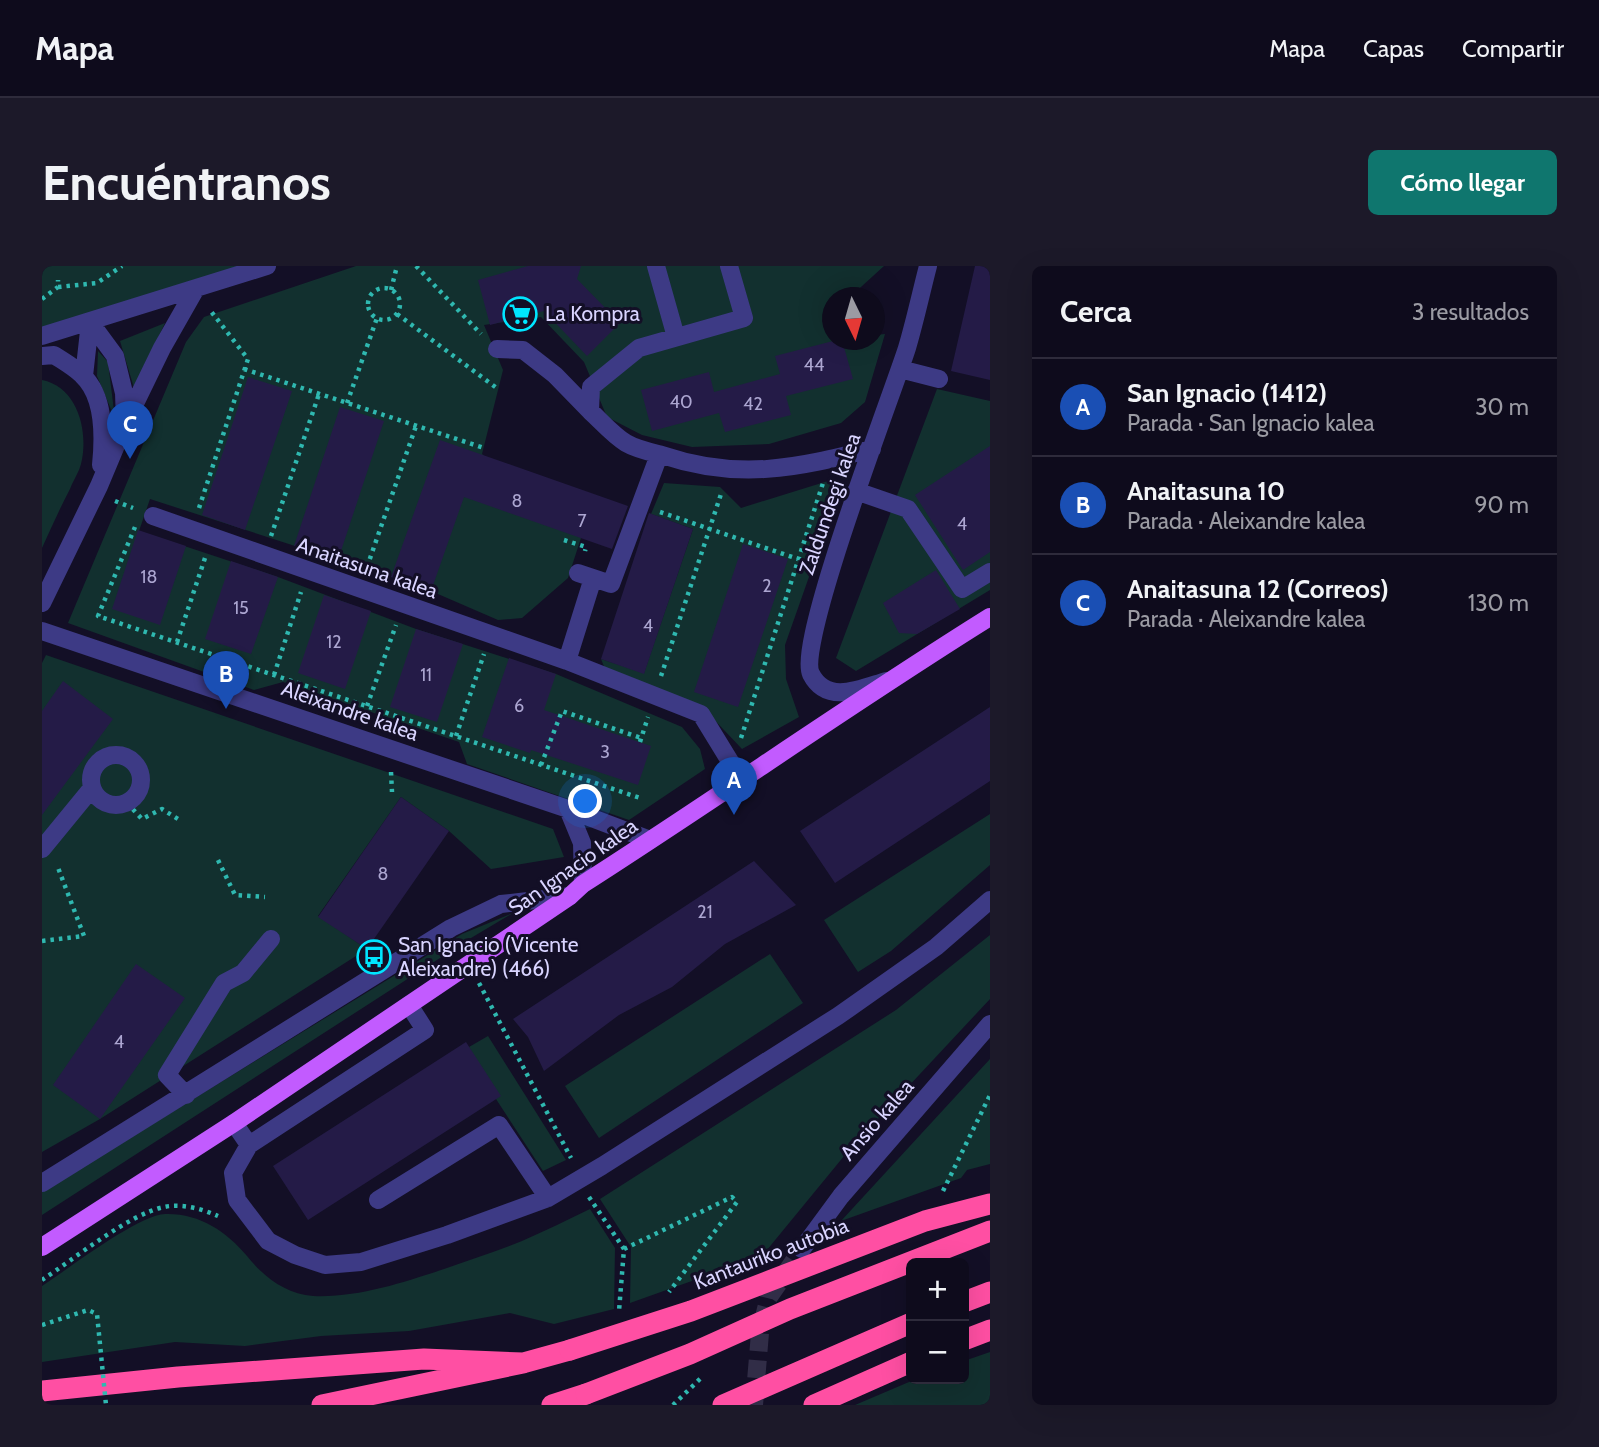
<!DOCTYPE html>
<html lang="es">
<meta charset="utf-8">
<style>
:root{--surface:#0e0b1c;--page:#1c1929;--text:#f1f3f6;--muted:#9b9ba3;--line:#2e2b3b;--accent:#0f766e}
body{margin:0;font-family:Cabin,sans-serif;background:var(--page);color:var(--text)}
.controls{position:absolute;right:21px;bottom:21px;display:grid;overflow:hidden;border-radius:10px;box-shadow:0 7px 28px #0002}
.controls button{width:63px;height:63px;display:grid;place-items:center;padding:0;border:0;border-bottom:2px solid var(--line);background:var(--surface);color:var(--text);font:35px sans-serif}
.compass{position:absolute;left:780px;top:21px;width:63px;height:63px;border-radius:50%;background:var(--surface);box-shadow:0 7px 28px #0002;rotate:175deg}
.you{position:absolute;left:544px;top:536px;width:24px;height:24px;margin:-18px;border:5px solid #fff;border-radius:50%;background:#1a73e8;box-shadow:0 0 0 10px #1a73e833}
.badge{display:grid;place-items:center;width:46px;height:46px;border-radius:50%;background:var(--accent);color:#fff;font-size:23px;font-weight:700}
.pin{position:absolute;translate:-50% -58px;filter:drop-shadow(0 2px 4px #0008)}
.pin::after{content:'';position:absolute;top:37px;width:24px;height:21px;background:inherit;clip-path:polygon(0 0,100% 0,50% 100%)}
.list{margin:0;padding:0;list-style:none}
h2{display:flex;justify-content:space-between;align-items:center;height:91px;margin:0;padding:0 28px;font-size:30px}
h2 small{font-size:23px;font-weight:400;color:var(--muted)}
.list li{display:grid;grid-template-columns:46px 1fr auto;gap:21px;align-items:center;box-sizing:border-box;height:98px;padding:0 28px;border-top:2px solid var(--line)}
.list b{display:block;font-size:26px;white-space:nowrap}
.list p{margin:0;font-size:23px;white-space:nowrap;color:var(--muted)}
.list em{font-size:23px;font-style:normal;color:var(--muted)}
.map{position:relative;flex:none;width:948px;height:1139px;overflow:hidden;border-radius:10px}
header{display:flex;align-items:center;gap:42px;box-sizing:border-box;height:98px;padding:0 35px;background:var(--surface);border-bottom:2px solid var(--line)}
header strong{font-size:33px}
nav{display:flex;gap:38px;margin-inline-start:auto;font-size:24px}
.intro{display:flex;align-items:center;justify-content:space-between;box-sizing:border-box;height:168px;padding:0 42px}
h1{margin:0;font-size:49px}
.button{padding:18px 32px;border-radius:10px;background:var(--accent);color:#fff;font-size:24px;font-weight:700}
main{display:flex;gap:42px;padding:0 42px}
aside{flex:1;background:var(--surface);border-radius:10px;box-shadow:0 7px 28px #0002}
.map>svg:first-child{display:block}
.green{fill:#12302f}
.building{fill:#241b47}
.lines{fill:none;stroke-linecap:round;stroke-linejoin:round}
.minor-tunnel{stroke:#312d47;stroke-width:18;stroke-dasharray:18 9;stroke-linecap:butt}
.path{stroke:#2fb8b0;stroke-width:4.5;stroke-dasharray:3.5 5;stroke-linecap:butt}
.minor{stroke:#3d3a85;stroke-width:18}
.major{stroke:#c25bff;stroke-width:18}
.highway{stroke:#ff4fa3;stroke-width:21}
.path-bridge{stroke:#2fb8b0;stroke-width:4.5;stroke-dasharray:3.5 5;stroke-linecap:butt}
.highway-bridge{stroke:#ff4fa3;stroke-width:21}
.labels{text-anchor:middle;stroke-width:6;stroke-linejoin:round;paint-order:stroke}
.number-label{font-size:18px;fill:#aca6d1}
.poi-label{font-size:21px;fill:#d9d4ff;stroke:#130f26;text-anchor:start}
.street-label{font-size:21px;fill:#d9d4ff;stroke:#130f26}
</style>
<header>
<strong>Mapa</strong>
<nav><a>Mapa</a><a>Capas</a><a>Compartir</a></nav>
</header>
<div class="intro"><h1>Encuéntranos</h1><a class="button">Cómo llegar</a></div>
<main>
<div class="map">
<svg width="948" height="1139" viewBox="0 0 948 1139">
<rect width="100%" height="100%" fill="#130f26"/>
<path class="green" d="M0,0H201L0,70Z
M314,0H842L808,31L790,32V74H832L833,69L843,68L823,136L799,157L727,178L650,181L600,169L565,151L542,96L499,51L442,59L461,104L440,188L539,272L526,312L480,352L456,354L389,325L349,311L108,233L97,265L236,311L374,363L514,408L640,461L658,483L663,503L587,554L425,498L417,476L241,416L212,424L26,357L144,76L162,51Z
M123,57L92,122L78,75Z
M56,85L66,96L73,153L55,110Z
M0,114C36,121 47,166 39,198C37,206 31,215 28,223C18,242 9,262 0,282Z
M895,123L948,135V324L814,405L794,392Z
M786,215L799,220L743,379L744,413L757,451L700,483L663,444L565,408L559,393L602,407L651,263L609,248L622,217L678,221L699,242Z
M4,389L511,563L522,591L449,603L407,565L359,531L276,650L325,683L58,853L0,886V397Z
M948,548V599L849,685L816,706L782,654Z
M471,647L429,672L0,949V926L420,668Z
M948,669V733L807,884L720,990L588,1037L589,981L558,933L854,744Z
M728,688L761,737L557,872L523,820Z
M446,770L524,894L501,905L454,833L427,781Z
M948,793V898L925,904L919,912L799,955Z
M548,943L573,982L572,1043L512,1058L468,1047L367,1065L279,1070L203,1080L133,1076L0,1096V1020C26,1003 96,949 123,948C157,947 184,965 205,990C221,1010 243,1028 271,1030C316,1032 363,1016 405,1002C430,993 456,985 480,975C503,965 525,954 548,943Z
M948,1086V1139H813L874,1113H922V1095Z"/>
<path class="building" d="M486,0H539L535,13L578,57L545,90L502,45L448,59L436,14Z
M933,0H948V114L909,105Z
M795,74H800L811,113L744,130L749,149L683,166L677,147L610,165L599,124L667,106L672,126L738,108L733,90Z
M206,111L250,125L203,264L160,249Z
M298,141L342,155L296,294L252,280Z
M398,174L586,240L570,283L422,231L389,325L349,311Z
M948,180V286L921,304L873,229Z
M607,247L651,263L602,408L559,393Z
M96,264L144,280L118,359L70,343Z
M701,278L746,293L696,441L652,426Z
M189,295L236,311L209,388L163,373Z
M894,304L918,343L875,368L857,367L841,337Z
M282,329L329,345L303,423L256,407Z
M374,363L421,378L395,456L348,441Z
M467,392L514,408L502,444L609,480L596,519L489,484L488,487L440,471Z
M21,415L71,453L0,549V445Z
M948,441V515L793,617L758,565Z
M359,531L407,565L325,683L276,651Z
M712,595L754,639L683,678L630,721L577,749L502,805L486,771L471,753Z
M94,698L143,732L58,853L11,819Z
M424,776L459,830L266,954L231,900Z"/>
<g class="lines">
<path class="minor-tunnel" d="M712,1139L718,1067L727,1031L760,983"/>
<path class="path" d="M374,0L439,68
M16,21L55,17L80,0
M326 38a16 16 0 1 1 32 0a16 16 0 1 1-32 0Z
M349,24L355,0
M0,33L16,21V14
M355,48L456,123
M202,103L442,182
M305,137L335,52
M73,235L91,242
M157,242L206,93L168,44
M618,246L756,293
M93,261L56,350L598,532
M229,270L277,128
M522,274L544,281L543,285
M325,301L374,160
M135,376L163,292
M232,409L259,326
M619,410L680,225
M325,440L354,359
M414,470L442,388
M699,472L781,217
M598,476L606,451
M499,499L520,445L599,472
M349,506L350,526
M85,537L100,553L120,543L136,553
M176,594L193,629L223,631
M0,675L42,670L15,599
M437,717L529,892
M901,925L948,829
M547,931L582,983L577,1045
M582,983L690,931L695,936L627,1026
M0,1014C32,993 87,948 122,941C140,937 160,943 176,950
M631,1139L660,1111"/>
<path class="minor" d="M614,0L634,71
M687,0L702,52L597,82L549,121L548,145C559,155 571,169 584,177C594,183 608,186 620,189C697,215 754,202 830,183
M48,56L73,90L82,127L83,155
M0,70L225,0
M455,83L481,84L513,109L548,145
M0,90L12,89C21,95 32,101 40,109C63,130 62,170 59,199
M858,103L897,113
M42,110L48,56
M814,225L866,243L920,323L948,306
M111,250L525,395L659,448L700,515
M536,307L569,318L617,189
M0,337L57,220L83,158L120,82L153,24
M0,365L526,543L608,574
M525,395L551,312
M844,415C818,423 785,439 769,408C754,378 850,129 865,82C873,55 879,27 886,0
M49 514a25 25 0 1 1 50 0a25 25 0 1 1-50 0Z
M526,543L540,577L541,618
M0,583L50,522
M144,829L125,809L182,717L201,707L229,673
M192,857L207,879L383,764L367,739
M207,879L191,907L195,934L226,975L253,989L283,999L319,996L405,969L506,932L560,900L796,750L894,681L948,634
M0,917L409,662L459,638L528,630
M336,934L457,859L506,932
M760,983L799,930L948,758"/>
<path class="major" d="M0,981L192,857L528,630L541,618C677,531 810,437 948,351"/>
<path class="highway" d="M922,1036L948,1026
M922,1074L948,1064
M0,1125L136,1111L382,1093L481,1097
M280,1139L481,1097L528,1084
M510,1139L544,1128"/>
<path class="path-bridge" d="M0,1059L46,1044L55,1048L64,1139"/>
<path class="highway-bridge" d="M528,1084L649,1045L883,955L948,938
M544,1128L648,1088L748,1043L948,965
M681,1139L869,1057
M772,1139L869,1096"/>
</g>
<defs>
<symbol id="supermarket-ring" viewBox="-11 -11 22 22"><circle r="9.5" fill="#130f26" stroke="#00e5ff" stroke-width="1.5"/><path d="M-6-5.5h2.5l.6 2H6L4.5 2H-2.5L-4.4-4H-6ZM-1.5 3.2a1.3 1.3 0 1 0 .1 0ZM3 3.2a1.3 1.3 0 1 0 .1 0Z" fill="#00e5ff"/></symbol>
<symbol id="bus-ring" viewBox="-11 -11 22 22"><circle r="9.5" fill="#130f26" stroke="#00e5ff" stroke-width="1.5"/><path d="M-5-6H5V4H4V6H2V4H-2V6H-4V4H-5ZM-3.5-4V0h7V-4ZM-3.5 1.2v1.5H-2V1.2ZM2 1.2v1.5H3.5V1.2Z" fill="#00e5ff"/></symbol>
</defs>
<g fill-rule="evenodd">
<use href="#supermarket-ring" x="459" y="29" width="38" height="38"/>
<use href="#bus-ring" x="313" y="672" width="38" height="38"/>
</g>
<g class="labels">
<g class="number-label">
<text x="772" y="105">44</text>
<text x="639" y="142">40</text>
<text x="711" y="144">42</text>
<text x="475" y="241">8</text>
<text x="540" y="261">7</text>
<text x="920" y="264">4</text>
<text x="107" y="317">18</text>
<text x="725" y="326">2</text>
<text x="199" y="348">15</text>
<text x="606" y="366">4</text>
<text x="292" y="382">12</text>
<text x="384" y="415">11</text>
<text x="477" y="446">6</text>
<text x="563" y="492">3</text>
<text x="341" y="614">8</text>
<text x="663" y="652">21</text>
<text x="77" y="782">4</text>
</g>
<g class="poi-label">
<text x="503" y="55">La Kompra</text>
<text x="356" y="686">San Ignacio (Vicente<tspan x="356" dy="24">Aleixandre) (466)</tspan></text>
</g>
<g class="street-label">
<text transform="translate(788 238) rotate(-71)" y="7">Zaldundegi kalea</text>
<text transform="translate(325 302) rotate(19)" y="7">Anaitasuna kalea</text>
<text transform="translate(308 445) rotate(19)" y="7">Aleixandre kalea</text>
<text transform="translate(531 601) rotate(-35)" y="7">San Ignacio kalea</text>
<text transform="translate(835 854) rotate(-49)" y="7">Ansio kalea</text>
<text transform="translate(729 988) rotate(-21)" y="7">Kantauriko autobia</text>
</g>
</g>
</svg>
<div class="controls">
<button>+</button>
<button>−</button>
</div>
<svg class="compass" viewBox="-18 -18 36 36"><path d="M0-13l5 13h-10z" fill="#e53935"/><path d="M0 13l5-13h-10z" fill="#9b9ba3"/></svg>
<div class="you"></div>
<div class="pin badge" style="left:692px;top:549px;background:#1a4fb4">A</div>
<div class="pin badge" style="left:184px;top:443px;background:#1a4fb4">B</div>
<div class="pin badge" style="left:88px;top:193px;background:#1a4fb4">C</div>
</div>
<aside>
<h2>Cerca<small>3 resultados</small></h2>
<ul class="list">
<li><span class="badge" style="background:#1a4fb4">A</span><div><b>San Ignacio (1412)</b><p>Parada · San Ignacio kalea</p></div><em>30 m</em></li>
<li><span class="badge" style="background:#1a4fb4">B</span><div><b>Anaitasuna 10</b><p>Parada · Aleixandre kalea</p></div><em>90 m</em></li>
<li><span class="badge" style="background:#1a4fb4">C</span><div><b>Anaitasuna 12 (Correos)</b><p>Parada · Aleixandre kalea</p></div><em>130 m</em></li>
</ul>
</aside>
</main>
